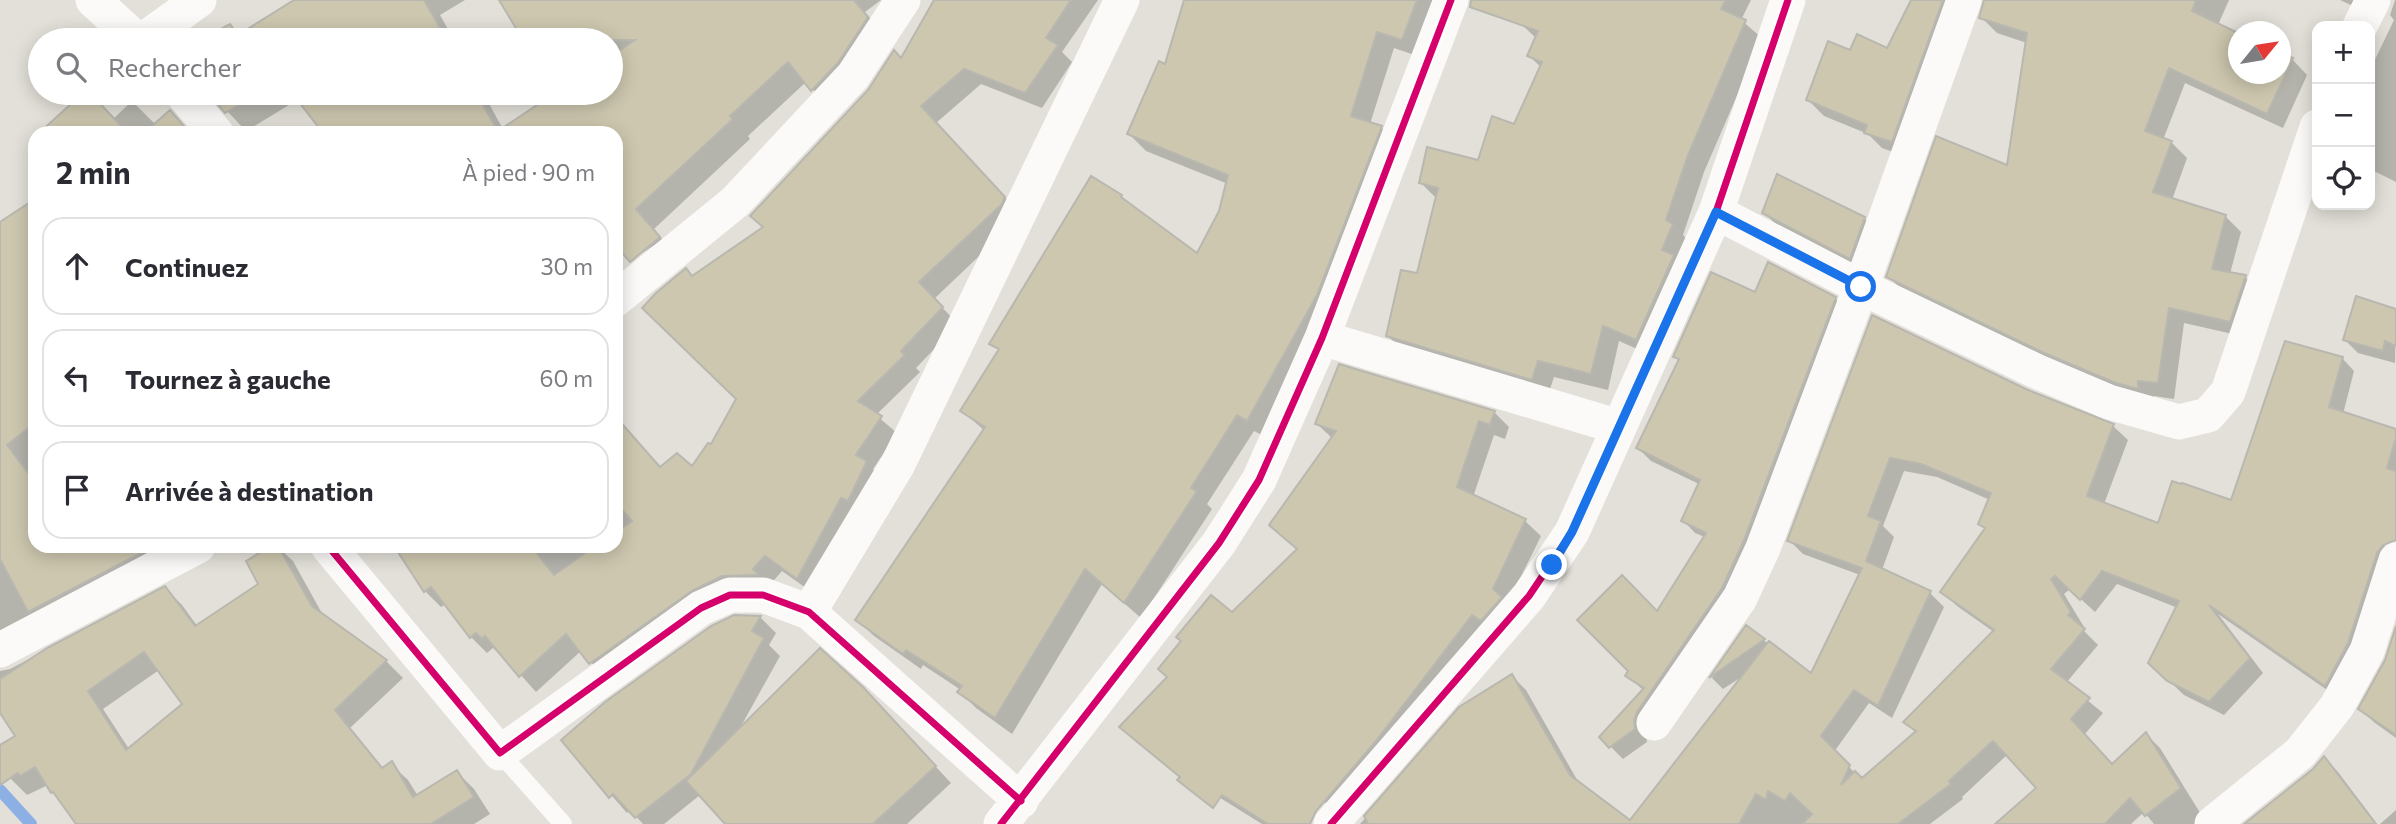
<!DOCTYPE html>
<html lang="fr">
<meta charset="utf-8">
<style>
:root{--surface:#fff;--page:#f2f2f3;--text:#2b2b33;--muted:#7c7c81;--line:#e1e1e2}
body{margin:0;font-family:Commissioner,sans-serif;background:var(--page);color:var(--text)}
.controls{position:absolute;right:21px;top:21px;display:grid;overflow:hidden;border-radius:14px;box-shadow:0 4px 18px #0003}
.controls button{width:63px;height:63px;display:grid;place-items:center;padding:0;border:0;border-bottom:2px solid var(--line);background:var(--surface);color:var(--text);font:35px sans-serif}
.compass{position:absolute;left:2228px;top:21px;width:63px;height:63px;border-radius:50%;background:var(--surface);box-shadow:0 4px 18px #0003;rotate:60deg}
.stop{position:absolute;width:21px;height:21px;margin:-16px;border:5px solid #1a73e8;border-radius:50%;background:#fff}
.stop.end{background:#1a73e8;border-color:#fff;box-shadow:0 2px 7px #0008}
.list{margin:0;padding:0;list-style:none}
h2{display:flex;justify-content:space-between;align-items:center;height:91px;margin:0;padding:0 28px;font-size:30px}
h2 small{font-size:23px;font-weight:400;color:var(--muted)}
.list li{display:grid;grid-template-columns:46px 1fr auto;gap:21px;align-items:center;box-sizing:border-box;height:98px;margin:0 14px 14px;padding:0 14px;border:2px solid var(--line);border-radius:21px}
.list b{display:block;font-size:26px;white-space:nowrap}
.list em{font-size:23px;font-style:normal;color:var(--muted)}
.icon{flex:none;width:38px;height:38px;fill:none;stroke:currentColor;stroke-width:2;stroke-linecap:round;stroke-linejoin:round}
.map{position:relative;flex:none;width:2396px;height:824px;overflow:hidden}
.search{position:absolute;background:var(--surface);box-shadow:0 4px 18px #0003;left:28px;top:28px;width:595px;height:77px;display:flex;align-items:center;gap:18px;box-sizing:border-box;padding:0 24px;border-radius:38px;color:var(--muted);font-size:26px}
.panel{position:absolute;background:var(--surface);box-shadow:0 4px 18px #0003;left:28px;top:126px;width:595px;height:427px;border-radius:21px}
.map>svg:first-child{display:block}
.shadow{fill:#0003;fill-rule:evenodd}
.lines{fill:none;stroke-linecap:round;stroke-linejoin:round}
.stream{stroke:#8db0e4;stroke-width:12}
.building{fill:#cdc7af;stroke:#b8b7b0;stroke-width:2;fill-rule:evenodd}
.service{stroke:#fbfaf9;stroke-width:18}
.minor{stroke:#fbfaf9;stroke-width:35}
.cycleway-casing{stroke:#fff;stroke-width:11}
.cycleway{stroke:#d6006c;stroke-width:7}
.route{stroke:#1a73e8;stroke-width:9}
</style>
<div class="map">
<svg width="2396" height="824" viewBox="0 0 2396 824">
<rect width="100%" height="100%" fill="#e2e0d8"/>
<path class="shadow" d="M298,0H465L440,15L454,40H227Z
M501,0H881L865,12L886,37L831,109L806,82L748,136L750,139L654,229L663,240L632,259L616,243V133H326L299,99L246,131L210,93H483L503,129L558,93H611V40H526Z
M936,0H1098L1062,52L1072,62L1042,108L981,84L936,123L1020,214L1016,221L934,299L958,324L916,368L920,372L876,415L897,433L873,469L882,479L813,593L782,571L768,587L739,592L606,679L581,651L536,692L501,653L499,654L493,648L487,653L471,637L446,604L441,607L425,591L400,552V546H616V451L632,438L661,469H692L711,446L738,399L693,278L765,228L902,60Z
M1185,0H1456L1429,60L1394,48L1370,124L1381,127L1397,144L1264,436L1254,431L1207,504L1212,509L1141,618L1102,584L1012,734L976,708L960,692L961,690L923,665L921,669L874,636L857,619L985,431L962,411L1000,351L992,343L1121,196L1134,209L1198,255L1221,211L1228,184L1146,151L1129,134L1166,66Z
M1528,0H1751L1741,20L1762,38L1704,172L1683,235L1689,242L1653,356L1619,341L1608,390L1554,377L1548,395L1405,352L1388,336L1418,275L1437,199L1421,183L1479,162L1515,126L1542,68L1529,56L1537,39L1521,24Z
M1913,0H1967L1907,157L1882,148L1868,134L1824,116L1808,100L1851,53L1888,50Z
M1985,0H2229L2218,25L2238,35V74H2280L2292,59L2307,75L2283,128L2185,83L2163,140L2171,142L2187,158L2172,200L2225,216L2241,232L2230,274L2245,277L2261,293L2246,337L2184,323L2174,399L2154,396L2153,404L2133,398L1904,292L1888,276L2009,167L2027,43L1997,33L1981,17Z
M2340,0H2377L2368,13Z
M2395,0H2396V182L2370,169V70L2394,20L2390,15Z
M132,101L156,125L190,133H53L113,119Z
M35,201V546H188L0,656V562L9,557L0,541V224Z
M1764,213L1864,218L1877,231L1863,270L1777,225Z
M1756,294L1835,298L1847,311L1756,553L1646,734L1647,742L1623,759L1610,746L1644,691L1627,675L1658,613L1705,537L1695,533L1683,520L1699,484L1651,461L1638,448L1680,361L1675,356Z
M2396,310L2395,363L2358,353L2345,340Z
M1873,317L2027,391L2113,426L2128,440L2104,504L2159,525L2232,502L2248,455L2384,545L2396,557L2340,699L2218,614L2263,673L2224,715L2184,695L2165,677L2178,608L2117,584L2095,612L2070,589L2064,594L2084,627L2082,629L2098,645L2066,683L2103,713L2084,735L2112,766L2146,734L2160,748L2207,824H2154L2144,812L2131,824H2003L2038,788L2008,754L1962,797L1963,799L1930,824H1360L1460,709L1512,676L1526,690L1580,785L1630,823L1743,676L1723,689L1712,678L1746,627L1812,676L1860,575L1803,554L1789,540ZM1904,471L1937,477L1990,500L1980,524L1986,530L1943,592L1957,606L1994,632L1905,722L1916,733L1862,780L1834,752L1869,703L1892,718L1944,607L1930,593L1882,570L1894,537L1883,526Z
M2342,358L2354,371L2343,414L2396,431V496L2267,448Z
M1494,412L1509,427L1505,439L1494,435L1473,497L1525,521L1541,536L1507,605L1340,815L1305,785L1300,824H1262L1158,759L1122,727L1168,677L1183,641L1232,615L1299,551L1271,525L1333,439L1317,424Z
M274,546H277L293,561L324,617L386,661L403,678L350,728L384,769L391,764L408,780L418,796L457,772L474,789L490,814L474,824H78L48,785L27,795L10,778L0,762V747L17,737L0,709V671L10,669L165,588L182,605L198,627L260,584ZM159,670L184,704L129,749L103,709Z
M735,617L761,618L776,633L769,645L780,656L740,728L879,706L951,783L907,824H727L700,795L664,824H643L630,810L627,813L563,740Z
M2396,632V738L2375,723L2360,709L2388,658Z
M2324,758L2338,772L2377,824H2247L2314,770Z
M2396,810V824H2380Z"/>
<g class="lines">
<path class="stream" d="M0,790L31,824"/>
</g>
<path class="building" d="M294,0H424L447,40H200L230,24L238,35Z
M499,0H854L868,17L837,64L811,91L788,62L730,116L733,119L636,209L660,237L630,262L616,246V133H323L292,93H476L498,131L555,93H611V56L635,40H523Z
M934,0H1071L1046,38L1058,45L1025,93L964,69L921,106L1005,197L1001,205L919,282L943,307L901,351L905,355L858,401L882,416L856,455L867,461L848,501L841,498L797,579L765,556L753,569L759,575L722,576L693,590L589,664L566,634L519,677L485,636L482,639L476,633L470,638L431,587L424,592L394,546H531L554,575L595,546H616V532L632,521L616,503V417L660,467L677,453L692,466L708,443L711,444L736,399L642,308L656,293L686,268L692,276L763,227L750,216L868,90L894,50L901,58Z
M1184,0H1417L1402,40L1377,32L1351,116L1382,126L1317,295L1247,421L1237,415L1191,488L1197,491L1124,603L1085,569L995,718L957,692L962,686L906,650L903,654L855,620L985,427L960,411L999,349L989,344L1091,176L1122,195L1121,197L1197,253L1219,211L1228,175L1127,134L1159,61L1165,64Z
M1471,0H1726L1721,9L1746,20L1688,155L1666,220L1673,224L1662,250L1674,255L1636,340L1603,326L1591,374L1538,361L1532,380L1386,336L1401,270L1417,273L1438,188L1419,183L1427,147L1478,160L1492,116L1514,124L1542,62L1527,56L1538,31L1470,7Z
M1911,0H1943L1892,142L1864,133L1867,125L1806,100L1828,41L1850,50L1857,34L1887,48Z
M1984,0H2196L2192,11L2238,33V74H2280V52L2293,58L2267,114L2169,68L2145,131L2172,141L2153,192L2226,215L2212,269L2246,275L2230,322L2169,308L2158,383L2138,381V389L2116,383L2044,353L1886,277L1936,136L2007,165L2027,33L1979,18Z
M83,93H90L128,133H39Z
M208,93H260L225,113Z
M170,110L190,133H144Z
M1777,174L1865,217L1850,259L1762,213Z
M35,199V423L7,445L35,482V546H135L141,553L28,612L0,559V222Z
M1768,262L1836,297L1744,540L1722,588L1637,712L1634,721L1635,729L1609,748L1599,737L1644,688L1625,676L1628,671L1577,620L1622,575L1657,611L1706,533L1681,521L1700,480L1636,448L1679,359L1673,357L1711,272L1755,292Z
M2356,296L2396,309V346L2385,341L2383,351L2343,340Z
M1872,315L2028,390L2114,424L2087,496L2158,523L2172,481L2181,484L2182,483L2231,500L2285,341L2343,357L2329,407L2396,429V438L2387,468L2396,471V540L2383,545L2377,553L2348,643L2325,686L2209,605L2250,658L2209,702L2167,681L2148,663L2179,601L2102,571L2080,600L2055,576L2051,579L2071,612L2068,615L2085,629L2051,669L2090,698L2071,719L2112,764L2146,732L2181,788L2145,816L2130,798L2105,824H1995L2036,788L1993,741L1949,781L1951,784L1898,824H1802L1812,814L1790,793L1785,801L1768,791L1766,800L1756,794L1739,824H1368L1364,816L1459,707L1512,674L1570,775L1630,820L1769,641L1811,673L1862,568L1787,541ZM1890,458L1921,464L1991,493L1978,524L1985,528L1940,592L1994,630L1903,722L1916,731L1862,778L1855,771L1841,785L1850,765L1821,736L1854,690L1878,706L1931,591L1866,561L1881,521L1868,516Z
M1339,364L1495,411L1490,425L1479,421L1457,487L1526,519L1493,589L1502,597L1481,621L1472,615L1376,741L1316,811L1310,824H1268L1222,795L1213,808L1177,780L1180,777L1119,727L1167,677L1158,669L1181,641L1176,637L1211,595L1232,612L1297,549L1269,525L1336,431L1315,424Z
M271,546H278L312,606L387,660L335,710L382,768L392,761L413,797L457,770L474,797L431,824H76L53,792L51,793L35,767L20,776L18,773L0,785V745L15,736L0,713V679L47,648L165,586L195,626L258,584L246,561ZM144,652L182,704L126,750L88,691Z
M734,615L761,616L752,631L764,638L691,774L635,818L613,794L609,798L561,740L605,702L711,626Z
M1746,625L1765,639L1709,678Z
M2396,626V735L2358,709L2385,660Z
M820,648L863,687L936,766L873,824H725L686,781Z
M2324,756L2376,824H2244L2313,769Z"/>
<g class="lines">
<path class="service" d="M500,753L563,824"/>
<path class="minor" d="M93,0L137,40
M2360,26L2373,0
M143,40L199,0
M182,93L216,133
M1716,212L1861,287L2036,371L2109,402L2179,422L2208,415L2228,392L2317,127
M616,299L735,202L853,76L903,0
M1322,338L1619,427
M328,546L500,753L701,608L730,595H763L809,612L1021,801
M809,612L898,464L1122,0
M0,650L198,546
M1654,723L1740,598L1763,548L1861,287L1964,0
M1001,824L1219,543L1259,480L1322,338L1451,0
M1331,824L1529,596L1572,532L1716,212L1788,0
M2212,824L2300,753L2337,706L2367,651L2396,560"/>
<defs>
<path id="cycleway" d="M328,546L500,753L701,608L730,595H763L809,612L1021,801
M1001,824L1219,543L1259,480L1322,338L1451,0
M1331,824L1529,596L1572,532L1716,212L1788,0"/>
</defs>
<use href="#cycleway" class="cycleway-casing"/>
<use href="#cycleway" class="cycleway"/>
</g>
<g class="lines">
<path class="route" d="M1552,565L1572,532L1716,212L1861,287"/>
</g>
</svg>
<div class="controls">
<button>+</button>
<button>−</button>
<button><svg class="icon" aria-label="locate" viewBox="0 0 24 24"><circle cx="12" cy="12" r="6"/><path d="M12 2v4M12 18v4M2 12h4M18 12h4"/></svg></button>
</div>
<svg class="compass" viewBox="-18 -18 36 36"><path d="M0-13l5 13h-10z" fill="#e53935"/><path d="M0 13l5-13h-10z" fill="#7c7c81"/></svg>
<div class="stop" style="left:1861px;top:287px"></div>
<div class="stop end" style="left:1552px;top:565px"></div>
<div class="search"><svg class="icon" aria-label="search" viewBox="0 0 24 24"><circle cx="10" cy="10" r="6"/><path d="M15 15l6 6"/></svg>Rechercher</div>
<section class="panel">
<h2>2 min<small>À pied · 90 m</small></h2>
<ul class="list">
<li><svg class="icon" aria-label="ahead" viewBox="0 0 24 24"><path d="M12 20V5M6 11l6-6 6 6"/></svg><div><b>Continuez</b></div><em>30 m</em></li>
<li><svg class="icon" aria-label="left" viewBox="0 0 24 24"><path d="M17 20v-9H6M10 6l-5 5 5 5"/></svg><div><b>Tournez à gauche</b></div><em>60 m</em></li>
<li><svg class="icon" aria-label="arrive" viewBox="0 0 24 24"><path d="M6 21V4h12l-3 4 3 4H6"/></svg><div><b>Arrivée à destination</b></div></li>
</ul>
</section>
</div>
